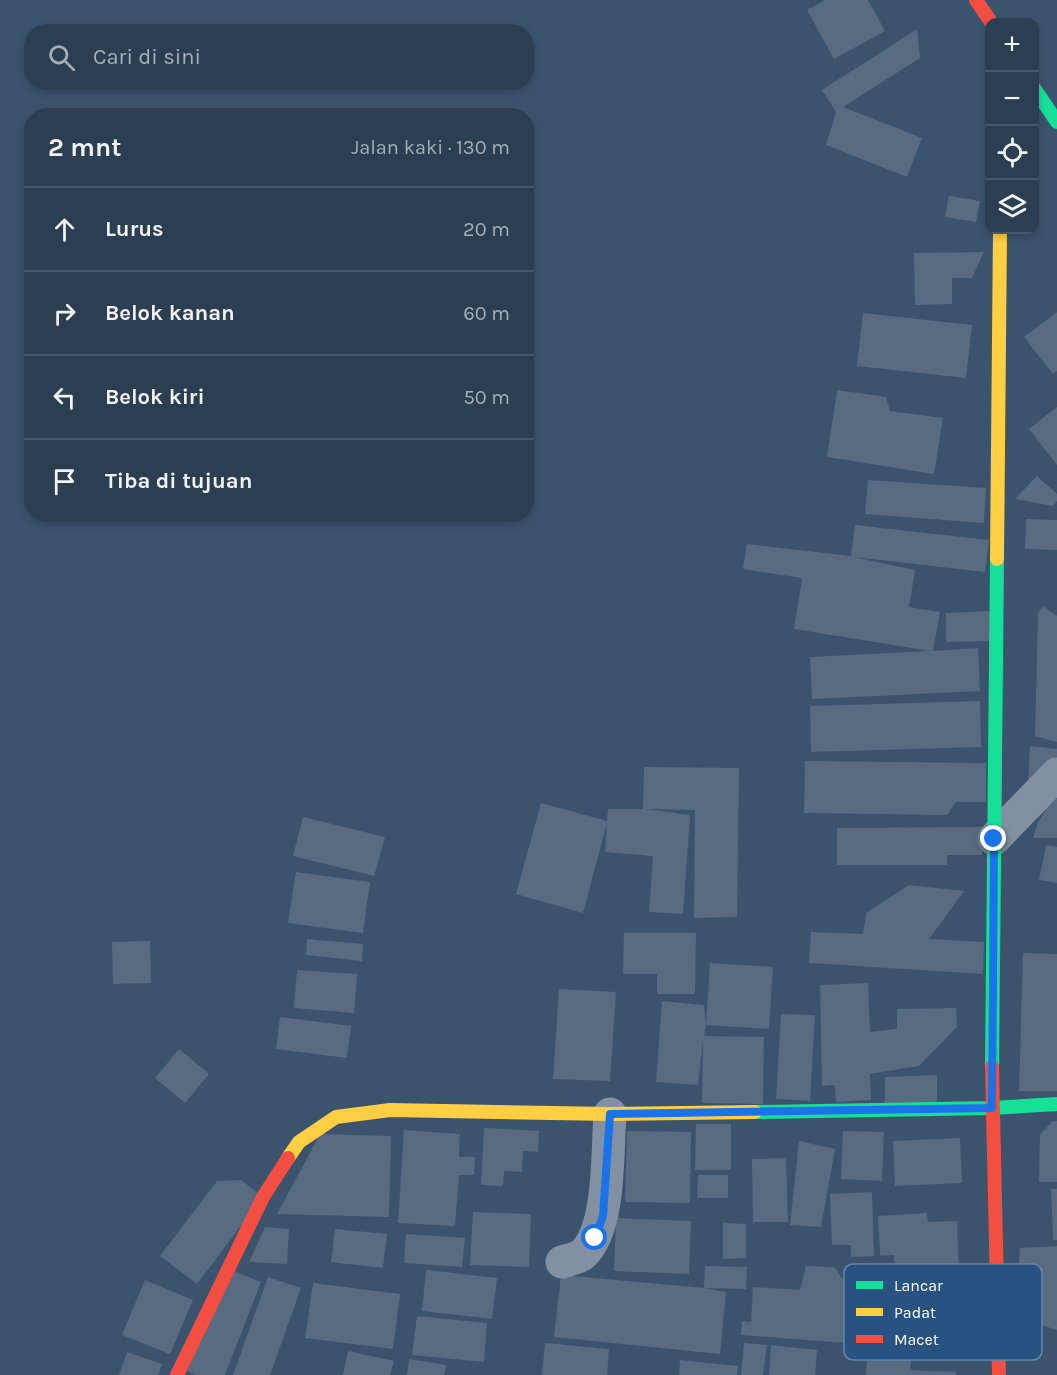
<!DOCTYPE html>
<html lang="id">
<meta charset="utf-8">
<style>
:root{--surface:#2c3e52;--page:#344559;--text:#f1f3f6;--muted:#a6aeb8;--line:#485769}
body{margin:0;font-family:Karla,sans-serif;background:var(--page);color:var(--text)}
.controls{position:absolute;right:18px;top:18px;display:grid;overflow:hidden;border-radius:12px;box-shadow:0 3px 9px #0003}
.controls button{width:54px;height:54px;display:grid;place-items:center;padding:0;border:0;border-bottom:2px solid var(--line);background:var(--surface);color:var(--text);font:30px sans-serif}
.stop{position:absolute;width:18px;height:18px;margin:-14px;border:4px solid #1a73e8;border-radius:50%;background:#fff}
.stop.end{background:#1a73e8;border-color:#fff;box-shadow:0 2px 6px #0008}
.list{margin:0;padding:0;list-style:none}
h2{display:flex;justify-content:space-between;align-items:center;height:78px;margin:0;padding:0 24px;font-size:26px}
h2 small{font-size:20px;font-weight:400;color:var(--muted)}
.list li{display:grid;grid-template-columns:39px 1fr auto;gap:18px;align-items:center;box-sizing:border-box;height:84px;padding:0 24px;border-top:2px solid var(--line)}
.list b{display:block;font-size:22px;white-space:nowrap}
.list em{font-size:20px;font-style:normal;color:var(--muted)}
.icon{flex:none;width:33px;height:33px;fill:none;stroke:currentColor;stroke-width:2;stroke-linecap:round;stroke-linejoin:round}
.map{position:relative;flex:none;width:1057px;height:1375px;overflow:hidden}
.search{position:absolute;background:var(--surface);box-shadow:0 3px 9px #0003;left:24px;top:24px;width:510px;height:66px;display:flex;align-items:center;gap:15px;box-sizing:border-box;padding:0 21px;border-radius:24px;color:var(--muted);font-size:22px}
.panel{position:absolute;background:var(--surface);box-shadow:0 3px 9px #0003;left:24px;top:108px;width:510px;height:414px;border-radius:24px}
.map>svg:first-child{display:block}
.building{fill:#586b80}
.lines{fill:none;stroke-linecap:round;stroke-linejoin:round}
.street{stroke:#8191a3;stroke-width:33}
.fast{stroke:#16e098;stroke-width:14}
.slow{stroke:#ffcf43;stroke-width:14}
.jam{stroke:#f24e42;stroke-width:14}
.route{stroke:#1a73e8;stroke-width:8}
.key{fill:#275281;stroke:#6886a7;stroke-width:1.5}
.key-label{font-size:16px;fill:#fff}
</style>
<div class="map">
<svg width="1057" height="1375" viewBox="0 0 1057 1375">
<rect width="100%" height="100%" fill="#3b536d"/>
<path class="building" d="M825,0H868L885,31L834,59L807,10Z
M917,29L920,58L843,107L922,138L907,177L826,145L836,112L822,90Z
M949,196L980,201L976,222L945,217Z
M984,252L972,278H952V304L915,305L914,253Z
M1057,312V371L1053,374L1024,337Z
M863,313L972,325L966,378L857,366Z
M837,390L886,397L890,411L943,418L934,474L827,457Z
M1057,407V465L1029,429Z
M1037,476L1057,494V501L1053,506L1015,499Z
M868,480L986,488L984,523L865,514Z
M1026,519L1057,520V550L1025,549Z
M855,525L989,540L985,572L854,557L915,570L909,607L940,612L933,651L978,648L980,691L812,699L810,657L930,651L794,629L802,578L743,569L747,544L851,556Z
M1043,606L1057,616V742L1035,736L1038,613Z
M992,611L993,641L946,642V613Z
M980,701L981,747L811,752L810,706Z
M1030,746L1057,749V760L1028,789Z
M805,761L986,763V802H956L947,815L804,813Z
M644,767L739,768L737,917L694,918L695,810L646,809L690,815L683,914L649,912L653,856L605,852L607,823L583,913L516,894L541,803L607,821L608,809H643Z
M1053,799H1057V838H1033L1038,822Z
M303,817L385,837L374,876L293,856Z
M982,827V855H947V865H837V828Z
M1046,845L1057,847V883L1039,880Z
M296,872L370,882L363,933L288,923Z
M909,885L964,891L929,939L984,942L983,974L809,963L811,932L863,934L866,913Z
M624,933H696L695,994H657V974H623Z
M307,939L363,944L362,961L306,955Z
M150,941L151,983L113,984L112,942Z
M1023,953L1057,954V1091H1019Z
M710,963L773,967L769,1029L706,1025Z
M297,970L357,974L354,1013L294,1008Z
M868,983L870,1032L897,1029V1009L956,1008L957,1027L919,1066L870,1074L871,1100L836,1102L835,1085L822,1086L820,985Z
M559,989L616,992L610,1081L553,1079Z
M662,1001L704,1005L706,1025L704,1036L764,1037L763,1104L702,1103L703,1040L698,1085L656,1082Z
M781,1014L815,1015L810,1101L776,1099Z
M280,1017L351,1026L347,1058L276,1049Z
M179,1049L209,1074L185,1103L155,1078Z
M937,1075V1103L885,1104V1077Z
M1053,1121H1057V1182H1039L1040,1134Z
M696,1124H731V1170H695Z
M484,1128L539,1131L538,1152L523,1151L522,1172L504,1171L503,1186L481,1185Z
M404,1130L460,1134L459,1157H475L474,1175H459L455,1226L398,1223Z
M627,1131L691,1132L690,1203L625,1202Z
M843,1131L884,1132L882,1181L841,1179Z
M320,1134L391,1136L389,1217L277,1214Z
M960,1138L962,1183L895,1186L893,1141Z
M799,1141L835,1149L821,1227L790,1225Z
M786,1158L788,1222H753L752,1159Z
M698,1175H728V1198H697Z
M241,1180L263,1197L197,1284L160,1256L217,1181Z
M1051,1189H1057V1240H1053Z
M872,1192L874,1256L851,1257V1245H832L830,1194Z
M473,1212L531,1214L529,1267L470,1265Z
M927,1213L928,1222L957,1221L960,1299L936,1300L935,1275L895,1277L894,1255L880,1256L878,1216Z
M616,1218L691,1221L689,1274L614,1271Z
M723,1223L746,1224V1258L723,1259Z
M265,1227L289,1229L287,1264L249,1262Z
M335,1229L387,1234L383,1268L331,1262Z
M406,1234L465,1238L462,1267L404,1263Z
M1057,1246V1330L1015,1317L1020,1248Z
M705,1266L747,1267L746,1289L704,1288Z
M806,1266L834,1267L849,1287L892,1289L884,1346L741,1335L742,1321L751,1322L753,1287L800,1290Z
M229,1269L261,1282L225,1375H197L187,1371Z
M426,1270L497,1278L492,1319L422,1311Z
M561,1275L704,1288L726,1292L720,1354L554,1337Z
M268,1277L301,1288L270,1375H233Z
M145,1280L193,1300L170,1354L122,1335Z
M313,1283L400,1294L393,1349L305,1338Z
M417,1316L487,1323L484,1362L412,1355Z
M545,1343L609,1349L607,1375H542Z
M744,1343L767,1345L763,1375H741Z
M771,1345L817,1350L815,1375H769Z
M348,1351L394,1361L390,1375H343Z
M127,1352L162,1364L158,1375H119Z
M867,1357L911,1360L910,1370L956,1372V1375H866Z
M409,1359L446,1365L444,1375H407Z
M680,1360L738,1366L737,1375H679Z"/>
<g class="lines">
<path class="street" d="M994,839L1057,774
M562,1262C568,1260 579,1258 583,1254C611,1228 607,1151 610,1114"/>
<path class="fast" d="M1034,88L1057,122
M992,1067L997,559
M755,1112L992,1108L1057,1104"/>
<path class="slow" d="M997,559L1000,230
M288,1158L299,1142L336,1117L390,1110L610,1114L755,1112"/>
<path class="jam" d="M976,0L991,22
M992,1067L999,1375
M177,1375L263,1197L288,1158"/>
</g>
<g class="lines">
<path class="route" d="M595,1238L603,1216L610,1114L992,1108L994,839"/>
</g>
<rect x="844" y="1264" width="198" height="96" rx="9" class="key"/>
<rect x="856" y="1281" width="27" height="8" fill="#16e098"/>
<rect x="856" y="1308" width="27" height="8" fill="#ffcf43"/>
<rect x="856" y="1335" width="27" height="8" fill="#f24e42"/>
<g class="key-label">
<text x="894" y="1291">Lancar</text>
<text x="894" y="1318">Padat</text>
<text x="894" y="1345">Macet</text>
</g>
</svg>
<div class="controls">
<button>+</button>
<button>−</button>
<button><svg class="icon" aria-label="locate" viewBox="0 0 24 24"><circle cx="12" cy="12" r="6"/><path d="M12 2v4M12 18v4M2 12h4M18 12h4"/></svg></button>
<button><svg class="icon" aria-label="layers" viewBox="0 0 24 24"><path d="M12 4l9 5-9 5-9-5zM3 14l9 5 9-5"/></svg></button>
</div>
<div class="stop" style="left:595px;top:1238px"></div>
<div class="stop end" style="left:994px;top:839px"></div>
<div class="search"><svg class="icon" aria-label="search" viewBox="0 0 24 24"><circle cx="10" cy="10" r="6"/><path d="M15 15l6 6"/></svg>Cari di sini</div>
<section class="panel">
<h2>2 mnt<small>Jalan kaki · 130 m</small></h2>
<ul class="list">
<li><svg class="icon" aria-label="ahead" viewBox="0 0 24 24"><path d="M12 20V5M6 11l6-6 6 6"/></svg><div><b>Lurus</b></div><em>20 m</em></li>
<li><svg class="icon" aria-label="right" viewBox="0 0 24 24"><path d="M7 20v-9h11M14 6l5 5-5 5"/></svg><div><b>Belok kanan</b></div><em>60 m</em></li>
<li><svg class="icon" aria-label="left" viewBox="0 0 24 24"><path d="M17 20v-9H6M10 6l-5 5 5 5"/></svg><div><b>Belok kiri</b></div><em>50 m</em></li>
<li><svg class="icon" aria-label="arrive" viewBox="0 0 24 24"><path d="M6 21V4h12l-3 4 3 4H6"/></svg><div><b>Tiba di tujuan</b></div></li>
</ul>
</section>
</div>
